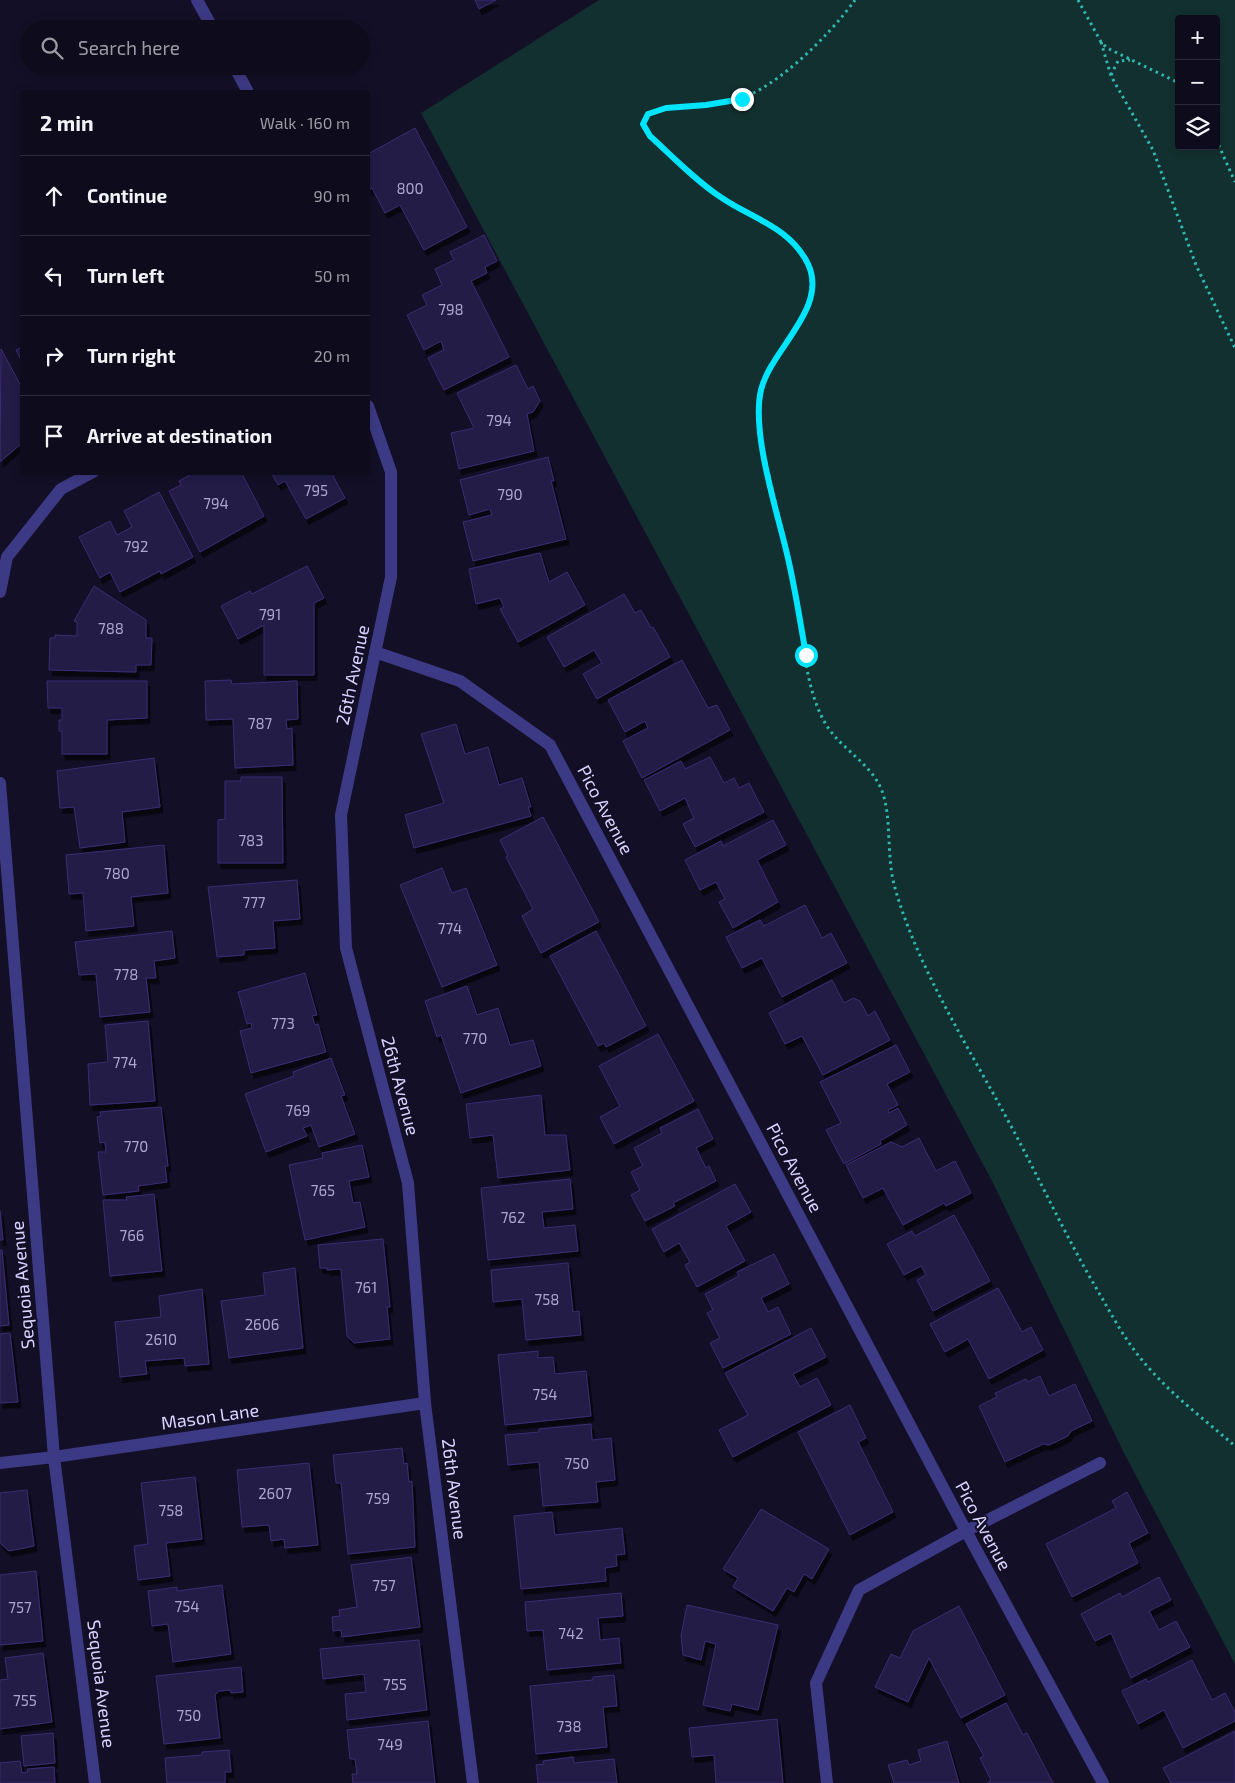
<!DOCTYPE html>
<meta charset="utf-8">
<style>
:root{--surface:#0e0b1c;--page:#171425;--text:#f1f3f6;--muted:#9b9ba3;--line:#2e2b3b}
body{margin:0;font-family:"Exo 2",sans-serif;background:var(--page);color:var(--text)}
.controls{position:absolute;right:15px;top:15px;display:grid;overflow:hidden;border-radius:5px;box-shadow:0 2px 8px #0003}
.controls button{width:45px;height:45px;display:grid;place-items:center;padding:0;border:0;border-bottom:1px solid var(--line);background:var(--surface);color:var(--text);font:25px sans-serif}
.stop{position:absolute;width:15px;height:15px;margin:-11px;border:4px solid #00e5ff;border-radius:50%;background:#fff}
.stop.end{background:#00e5ff;border-color:#fff;box-shadow:0 1px 5px #0008}
.list{margin:0;padding:0;list-style:none}
h2{display:flex;justify-content:space-between;align-items:center;height:65px;margin:0;padding:0 20px;font-size:21px}
h2 small{font-size:16px;font-weight:400;color:var(--muted)}
.list li{display:grid;grid-template-columns:32px 1fr auto;gap:15px;align-items:center;box-sizing:border-box;height:80px;padding:0 20px;border-top:1px solid var(--line)}
.list b{display:block;font-size:19px;white-space:nowrap}
.list em{font-size:16px;font-style:normal;color:var(--muted)}
.icon{flex:none;width:28px;height:28px;fill:none;stroke:currentColor;stroke-width:2;stroke-linecap:round;stroke-linejoin:round}
.map{position:relative;flex:none;width:1235px;height:1783px;overflow:hidden}
.search{position:absolute;background:var(--surface);box-shadow:0 2px 8px #0003;left:20px;top:20px;width:350px;height:55px;display:flex;align-items:center;gap:12px;box-sizing:border-box;padding:0 18px;border-radius:28px;color:var(--muted);font-size:19px}
.panel{position:absolute;background:var(--surface);box-shadow:0 2px 8px #0003;left:20px;top:90px;width:350px;height:385px;border-radius:5px}
.map>svg:first-child{display:block}
.green{fill:#12302f;fill-rule:evenodd}
.building{fill:#241b47;stroke:#3b2d73;filter:url(#shadow)}
.lines{fill:none;stroke-linecap:round;stroke-linejoin:round}
.path{stroke:#2fb8b0;stroke-width:3;stroke-dasharray:2.5 4;stroke-linecap:butt}
.lane{stroke:#3d3a85;stroke-width:12}
.street{stroke:#3d3a85;stroke-width:12}
.route{stroke:#00e5ff;stroke-width:6}
.labels{text-anchor:middle;stroke-width:4;stroke-linejoin:round;paint-order:stroke}
.number-label{font-size:15px;fill:#aca6d1}
.street-label{font-size:18px;fill:#d9d4ff;stroke:#130f26}
</style>
<div class="map">
<svg width="1235" height="1783" viewBox="0 0 1235 1783">
<defs>
<filter id="shadow"><feDropShadow dx="3" dy="5.5" stdDeviation="0" flood-color="#0009"/></filter>
</defs>
<rect width="100%" height="100%" fill="#130f26"/>
<path class="green" d="M599,0H1235V1664L1124,1453L992,1181L421,113ZM1179,19H1216V146H1179Z"/>
<path class="building" d="M475,0H496L479,9Z
M415,128L467,227L424,250L400,205L385,213L372,188L368,190V154Z
M484,235L497,261L485,267L487,273L471,281L509,357L444,390L428,358L444,350L441,341L424,350L407,315L427,305L422,295L442,285L435,269L454,260L450,252Z
M22,347V362L16,350Z
M1,349L22,388V443L0,462Z
M516,365L528,389L533,386L540,401L533,412L527,414L534,451L459,469L451,433L474,428L457,393Z
M548,457L554,481H551L566,539L473,561L463,522L492,515L490,509L469,515L460,480Z
M195,472H241L264,516L200,552L169,491L181,485L179,481Z
M271,472H331L345,498L306,519L285,481L278,485Z
M159,492L193,557L161,574L160,571L120,592L110,572L100,578L79,537L110,521L117,535L132,527L124,511Z
M540,553L549,582L567,572L585,605L518,642L500,609L504,607L500,598L476,604L469,569Z
M307,566L324,598L314,603V675H264V625L238,639L221,606L250,591L252,594Z
M94,586L146,620V638H152L151,665H136V672L49,670L50,638H55V635L77,636V622L74,621Z
M624,594L635,613L641,610L651,628L653,627L670,657L597,699L583,674L602,663L594,650L564,667L547,637Z
M682,660L708,708L717,705L730,730L642,778L623,741L648,728L645,721L625,732L608,700Z
M231,680L232,684L297,681L298,719L286,720L287,729L292,728L293,765L235,768L233,719L206,720L205,681Z
M47,681H147V718L107,720V754H62V731H59V720H62V708H48Z
M456,724L465,754L488,747L499,785L522,778L531,807H528L531,816L414,848L405,815L444,803L421,734Z
M710,757L724,783L734,778L739,788L749,783L764,812L695,847L683,824L694,818L685,798L660,811L644,780L681,761L685,769Z
M154,758L160,807L122,812L125,842L80,848L74,807L60,808L57,771Z
M241,777H282L283,863H218V820L225,819V781H241Z
M543,817L599,922L541,953L522,916L533,909L506,857L508,856L500,840Z
M773,820L786,845L757,860L778,902L733,928L719,902L725,899L716,882L700,890L685,860L721,841L723,846Z
M164,845L168,893L131,897L134,926L86,931L83,893L69,894L66,855Z
M442,868L452,893L466,888L497,965L442,987L400,885Z
M297,880L300,919L273,921L275,948L244,950V955L217,957L208,887Z
M805,905L822,938L831,933L847,963L782,997L762,958L742,968L726,937L760,920L764,926Z
M172,931L175,958L154,961L156,978H146L150,1012L100,1017L96,974L79,975L75,942Z
M596,931L646,1026L606,1047L604,1043L598,1046L550,956Z
M305,973L317,1015L312,1016L315,1025L318,1024L326,1052L251,1073L240,1031L252,1028L251,1023L247,1024L238,992Z
M832,980L844,1003L853,998L860,1001L868,1016L875,1011L890,1040L823,1075L802,1036L785,1044L769,1013Z
M467,986L477,1015L498,1008L510,1045L533,1040L541,1066L461,1093L441,1035L437,1037L425,1001Z
M148,1021L155,1101L90,1105L88,1064L108,1062L105,1025Z
M658,1034L694,1101L614,1144L600,1117L620,1106L599,1066Z
M896,1045L910,1072L887,1084L898,1105L888,1110L889,1113L898,1108L907,1125L880,1141L881,1144L844,1164L826,1130L841,1123L820,1082Z
M331,1058L345,1095L341,1096L355,1134L319,1147L311,1125L303,1128L307,1136L266,1152L245,1094L294,1076L293,1072Z
M541,1095L545,1135H566L570,1170L498,1178L493,1135L470,1138L466,1104Z
M161,1107L168,1166H165L167,1182L138,1186L139,1191L103,1195L98,1152H106L105,1142L100,1143L97,1117L101,1116L100,1112Z
M698,1109L713,1139L696,1148L706,1168L709,1166L716,1181L673,1203L675,1206L645,1221L631,1195L640,1190L631,1172L643,1166L634,1148L662,1133L660,1128Z
M919,1138L936,1171L955,1161L971,1193L946,1206L944,1203L903,1225L883,1188L863,1198L846,1165L891,1142L902,1147Z
M362,1145L369,1177L349,1181L353,1203L360,1202L365,1227L305,1240L289,1165L323,1158L322,1153Z
M570,1179L573,1209L542,1212L544,1228L575,1225L578,1251L488,1260L481,1188Z
M735,1184L751,1212L726,1226L745,1261L697,1287L685,1265L690,1262L679,1243L664,1252L652,1229Z
M154,1194L162,1271L110,1276L103,1200H127L126,1197Z
M0,1211L3,1240H0Z
M954,1215L990,1281L933,1311L917,1280L926,1275L921,1266L904,1275L887,1244L912,1231L915,1236Z
M383,1239L390,1307H387L390,1339L354,1343L347,1336L341,1269L327,1270V1268H320L318,1245Z
M0,1250H2L9,1325L0,1326Z
M774,1254L789,1284L761,1298L768,1312L778,1307L791,1334L723,1368L710,1343L720,1338L707,1313L713,1310L705,1294L739,1276L737,1272Z
M568,1263L573,1312L579,1311L581,1335L526,1340L522,1299L493,1302L491,1270Z
M295,1268L303,1348L229,1358L221,1301L265,1295L263,1273Z
M998,1288L1022,1332L1031,1327L1043,1350L989,1379L968,1339L945,1352L930,1324Z
M202,1289L209,1364L185,1366L184,1358L145,1361L147,1374L120,1377L115,1322L161,1317L159,1296Z
M811,1328L826,1357L793,1374L800,1387L817,1378L831,1405L733,1457L719,1430L748,1415L725,1373Z
M10,1333L18,1402L0,1403V1334Z
M538,1351V1358L553,1357L555,1374L586,1371L591,1416L505,1425L498,1355Z
M1040,1376L1049,1396L1075,1384L1092,1421L1071,1431L1068,1436L1049,1445L1043,1444L1005,1462L979,1406L997,1397L995,1393L1026,1379L1028,1382Z
M850,1405L866,1438L858,1442L893,1512L850,1535L798,1432Z
M591,1424L592,1440L611,1438L615,1480L596,1482L598,1502L543,1506L539,1462L508,1465L505,1435L539,1432V1429Z
M402,1448L404,1464L407,1463L409,1482L412,1481L415,1547L348,1554L341,1483H336L333,1455Z
M309,1463L318,1545L285,1548L284,1539L271,1541L269,1525L242,1527L237,1470Z
M195,1477L202,1539L166,1543L170,1576L138,1580L134,1546L148,1544L141,1483Z
M27,1490L34,1546L9,1551L0,1543V1493Z
M1127,1492L1148,1533L1129,1543L1138,1563L1072,1597L1046,1544L1116,1508L1112,1501Z
M761,1509L829,1549L812,1579L804,1574L794,1592L787,1588L773,1611L733,1587L738,1578L723,1569Z
M552,1512L555,1535L622,1528L625,1554L616,1555L617,1566L605,1568L606,1581L521,1589L514,1516Z
M411,1557L420,1627L342,1637L341,1630L333,1631L332,1617L340,1616L339,1610L357,1607L351,1565Z
M36,1571L43,1641L0,1645V1575Z
M1159,1577L1171,1600L1149,1611L1159,1630L1176,1621L1190,1647L1131,1678L1111,1633L1095,1641L1081,1614L1120,1593L1122,1597Z
M222,1585L231,1654L173,1662L168,1624L152,1626L148,1591L177,1587V1591Z
M621,1593L623,1616L598,1618L600,1640L619,1638L621,1663L547,1670L543,1630L527,1631L525,1602Z
M687,1605L778,1625L758,1710L732,1704L730,1711L703,1705L716,1644L705,1641L701,1660L683,1655L681,1636Z
M959,1606L1005,1695L961,1718L929,1658L908,1702L875,1687L891,1654L900,1658L913,1631Z
M419,1640L427,1710L347,1720L345,1694L366,1692L364,1674L323,1679L320,1649Z
M43,1653L52,1722L0,1729V1680L8,1679L5,1658Z
M1192,1660L1212,1700L1225,1693L1235,1712V1721L1183,1748L1164,1710L1138,1724L1122,1691L1146,1679L1148,1682Z
M241,1667L243,1692L231,1693L230,1690L219,1691L215,1695L220,1738L164,1744L156,1676Z
M614,1675L617,1706L603,1707L607,1747L536,1754L530,1686L593,1680V1677Z
M1006,1703L1023,1735L1027,1733L1053,1783H987L991,1780L980,1758L984,1756L966,1724Z
M777,1719L783,1783H716L714,1755L692,1757L689,1728Z
M428,1721L435,1783H353L352,1774H357L355,1759H350L347,1730Z
M1235,1731V1783H1171L1163,1768Z
M53,1733L55,1763L24,1766L21,1736Z
M947,1741L959,1783H894L888,1765L907,1760L909,1765L921,1761L918,1750Z
M229,1750L231,1772H225V1783H167L165,1758L202,1755V1752Z
M573,1757L574,1763L614,1759L617,1783H538L536,1765L544,1764L543,1761Z
M20,1761L22,1773L28,1772L27,1769L54,1767L55,1783H0V1763Z"/>
<g class="lines">
<path class="path" d="M855,0C829,36 771,95 726,103C701,107 671,102 648,114L643,123L650,136C673,157 696,181 722,198C737,209 756,215 772,225C814,251 822,286 796,328C769,373 756,378 760,435C772,491 787,547 797,604C804,642 805,686 824,721C838,748 871,762 882,791C892,817 886,857 895,888C917,966 966,1043 1005,1115C1038,1175 1066,1238 1102,1298C1114,1319 1126,1341 1142,1360C1169,1393 1204,1419 1235,1446
M1078,0L1101,42L1107,48L1179,83
M1101,42L1111,76L1153,150L1196,265L1235,348
M1111,75L1118,61L1130,60
M1216,139L1235,182"/>
<path class="lane" d="M197,0L213,29
M234,66L248,92"/>
<path class="street" d="M368,406L391,472V577L341,815L346,948L408,1183L425,1403L473,1783
M0,592L7,557L61,489L93,472
M375,652L460,681L550,745L966,1531L1103,1783
M0,783L54,1457L95,1783
M0,1463L54,1457L425,1403
M827,1783L816,1683L859,1590L966,1531L1100,1463"/>
</g>
<g class="lines">
<path class="route" d="M742,99L706,105L666,108L648,114L643,124L650,136C673,157 696,181 722,198C753,219 790,227 808,264C829,308 771,349 761,390C751,432 777,511 787,554C795,587 800,621 806,655"/>
</g>
<g class="labels">
<g class="number-label">
<text x="410" y="194">800</text>
<text x="451" y="315">798</text>
<text x="499" y="426">794</text>
<text x="316" y="496">795</text>
<text x="510" y="500">790</text>
<text x="216" y="509">794</text>
<text x="136" y="552">792</text>
<text x="270" y="620">791</text>
<text x="111" y="634">788</text>
<text x="260" y="729">787</text>
<text x="251" y="846">783</text>
<text x="117" y="879">780</text>
<text x="254" y="908">777</text>
<text x="450" y="934">774</text>
<text x="126" y="980">778</text>
<text x="283" y="1029">773</text>
<text x="475" y="1044">770</text>
<text x="125" y="1068">774</text>
<text x="298" y="1116">769</text>
<text x="136" y="1152">770</text>
<text x="323" y="1196">765</text>
<text x="513" y="1223">762</text>
<text x="132" y="1241">766</text>
<text x="366" y="1293">761</text>
<text x="547" y="1305">758</text>
<text x="262" y="1330">2606</text>
<text x="161" y="1345">2610</text>
<text x="545" y="1400">754</text>
<text x="577" y="1469">750</text>
<text x="275" y="1499">2607</text>
<text x="378" y="1504">759</text>
<text x="171" y="1516">758</text>
<text x="384" y="1591">757</text>
<text x="187" y="1612">754</text>
<text x="20" y="1613">757</text>
<text x="571" y="1639">742</text>
<text x="395" y="1690">755</text>
<text x="25" y="1706">755</text>
<text x="189" y="1721">750</text>
<text x="569" y="1732">738</text>
<text x="390" y="1750">749</text>
</g>
<g class="street-label">
<text transform="translate(353 675) rotate(-78)" y="6">26th Avenue</text>
<text transform="translate(605 810) rotate(62)" y="6">Pico Avenue</text>
<text transform="translate(400 1086) rotate(75)" y="6">26th Avenue</text>
<text transform="translate(794 1168) rotate(62)" y="6">Pico Avenue</text>
<text transform="translate(23 1285) rotate(-95)" y="6">Sequoia Avenue</text>
<text transform="translate(210 1417) rotate(-8)" y="6">Mason Lane</text>
<text transform="translate(454 1489) rotate(83)" y="6">26th Avenue</text>
<text transform="translate(983 1526) rotate(62)" y="6">Pico Avenue</text>
<text transform="translate(101 1684) rotate(83)" y="6">Sequoia Avenue</text>
</g>
</g>
</svg>
<div class="controls">
<button>+</button>
<button>−</button>
<button><svg class="icon" aria-label="layers" viewBox="0 0 24 24"><path d="M12 4l9 5-9 5-9-5zM3 14l9 5 9-5"/></svg></button>
</div>
<div class="stop" style="left:806px;top:655px"></div>
<div class="stop end" style="left:742px;top:99px"></div>
<div class="search"><svg class="icon" aria-label="search" viewBox="0 0 24 24"><circle cx="10" cy="10" r="6"/><path d="M15 15l6 6"/></svg>Search here</div>
<section class="panel">
<h2>2 min<small>Walk · 160 m</small></h2>
<ul class="list">
<li><svg class="icon" aria-label="ahead" viewBox="0 0 24 24"><path d="M12 20V5M6 11l6-6 6 6"/></svg><div><b>Continue</b></div><em>90 m</em></li>
<li><svg class="icon" aria-label="left" viewBox="0 0 24 24"><path d="M17 20v-9H6M10 6l-5 5 5 5"/></svg><div><b>Turn left</b></div><em>50 m</em></li>
<li><svg class="icon" aria-label="right" viewBox="0 0 24 24"><path d="M7 20v-9h11M14 6l5 5-5 5"/></svg><div><b>Turn right</b></div><em>20 m</em></li>
<li><svg class="icon" aria-label="arrive" viewBox="0 0 24 24"><path d="M6 21V4h12l-3 4 3 4H6"/></svg><div><b>Arrive at destination</b></div></li>
</ul>
</section>
</div>
